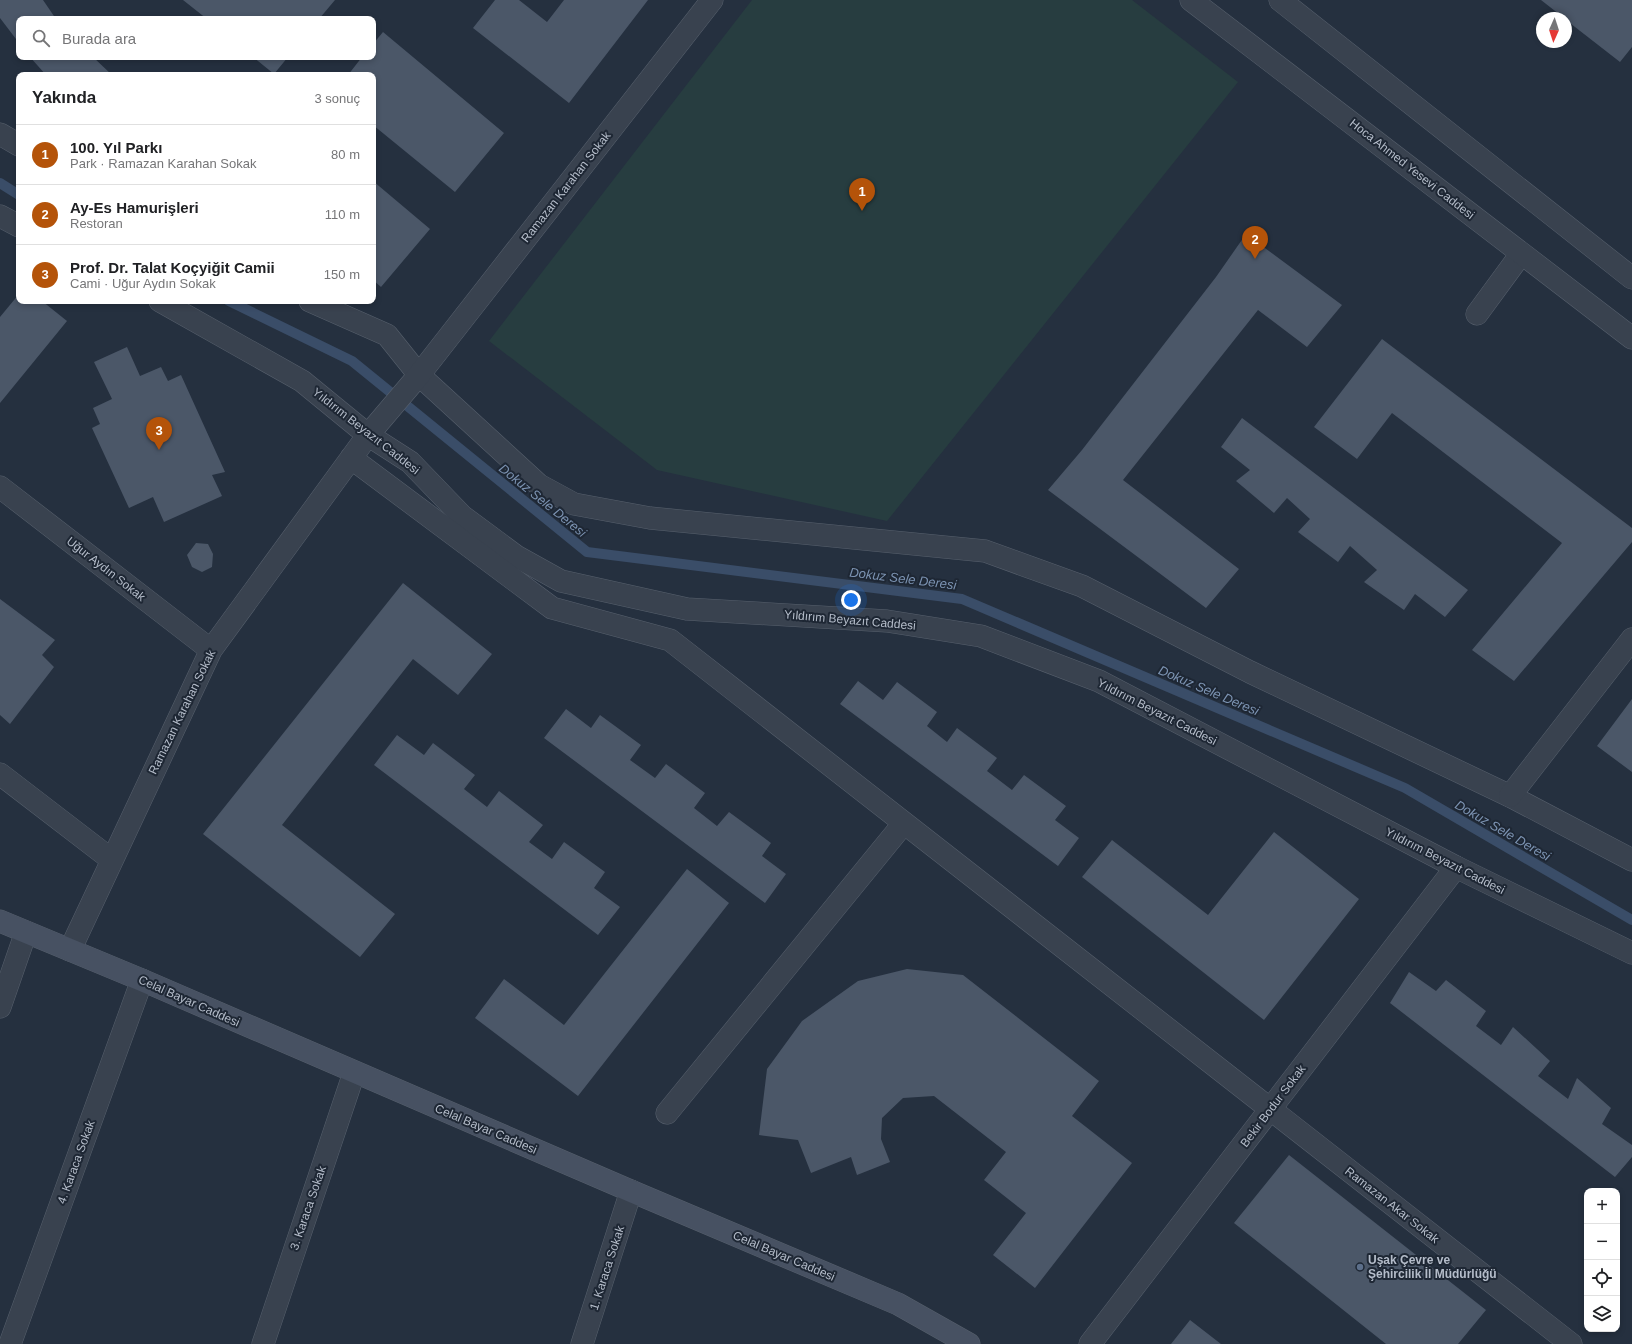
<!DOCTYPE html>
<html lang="tr">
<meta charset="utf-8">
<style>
:root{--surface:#fff;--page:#f2f2f2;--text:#202124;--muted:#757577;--line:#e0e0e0;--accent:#b45309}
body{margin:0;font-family:Arial,sans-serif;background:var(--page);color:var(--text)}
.controls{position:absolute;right:12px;bottom:12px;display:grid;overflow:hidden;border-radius:8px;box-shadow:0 2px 6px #0003}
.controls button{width:36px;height:36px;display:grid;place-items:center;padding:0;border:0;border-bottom:1px solid var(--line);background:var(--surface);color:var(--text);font:20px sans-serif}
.compass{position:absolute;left:1536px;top:12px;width:36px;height:36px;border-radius:50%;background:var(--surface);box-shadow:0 2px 6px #0003;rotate:183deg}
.you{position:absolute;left:851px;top:600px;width:14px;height:14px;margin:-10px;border:3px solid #fff;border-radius:50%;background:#1a73e8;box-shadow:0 0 0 6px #1a73e833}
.badge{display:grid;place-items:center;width:26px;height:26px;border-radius:50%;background:var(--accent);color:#fff;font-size:13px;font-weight:700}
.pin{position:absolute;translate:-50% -33px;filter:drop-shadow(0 1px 2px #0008)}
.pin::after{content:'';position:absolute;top:21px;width:14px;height:12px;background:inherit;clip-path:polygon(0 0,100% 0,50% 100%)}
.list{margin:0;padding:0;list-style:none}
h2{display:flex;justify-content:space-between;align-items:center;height:52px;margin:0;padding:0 16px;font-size:17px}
h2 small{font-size:13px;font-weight:400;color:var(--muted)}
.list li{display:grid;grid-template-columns:26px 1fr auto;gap:12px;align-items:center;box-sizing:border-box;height:60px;padding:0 16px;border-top:1px solid var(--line)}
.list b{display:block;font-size:15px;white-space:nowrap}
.list p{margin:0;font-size:13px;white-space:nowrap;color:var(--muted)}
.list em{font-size:13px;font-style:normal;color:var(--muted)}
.icon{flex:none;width:22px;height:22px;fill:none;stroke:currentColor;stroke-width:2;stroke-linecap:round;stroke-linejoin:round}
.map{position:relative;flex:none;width:1632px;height:1344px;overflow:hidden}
.search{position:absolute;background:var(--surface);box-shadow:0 2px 6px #0003;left:16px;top:16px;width:360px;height:44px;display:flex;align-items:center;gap:10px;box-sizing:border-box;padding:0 14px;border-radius:8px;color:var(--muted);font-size:15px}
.panel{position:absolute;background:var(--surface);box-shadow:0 2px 6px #0003;left:16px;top:72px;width:360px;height:232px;border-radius:8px}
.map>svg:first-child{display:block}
.green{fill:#273d40}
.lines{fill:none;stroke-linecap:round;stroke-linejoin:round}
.stream{stroke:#3a4d68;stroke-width:10}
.building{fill:#4b5768}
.pedestrian-casing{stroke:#57606d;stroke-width:23}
.minor-casing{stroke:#57606d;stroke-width:23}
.tertiary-casing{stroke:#57606d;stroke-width:23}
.secondary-casing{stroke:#57606d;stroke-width:23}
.pedestrian{stroke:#39424f;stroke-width:22}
.minor{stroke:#39424f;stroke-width:22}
.tertiary{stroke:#39424f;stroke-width:22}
.secondary{stroke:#475162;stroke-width:22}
.service-dot{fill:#5c6f8a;stroke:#1e2734;stroke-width:1.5}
.labels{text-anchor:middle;stroke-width:4;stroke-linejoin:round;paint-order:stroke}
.street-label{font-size:12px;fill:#b5bdca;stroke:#1e2734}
.poi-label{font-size:12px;font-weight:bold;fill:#b5bdca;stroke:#1e2734;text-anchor:start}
.water-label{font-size:13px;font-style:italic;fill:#7c93b2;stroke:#1e2734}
</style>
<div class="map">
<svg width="1632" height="1344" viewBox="0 0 1632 1344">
<rect width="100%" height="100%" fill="#25303f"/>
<path class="green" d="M752,0H1132L1238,82L887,521L657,470L489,341Z"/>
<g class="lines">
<path class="stream" d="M0,183L19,195
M229,301L352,361L587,552L962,599L1405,788L1632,920"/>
</g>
<path class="building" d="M0,0H43L56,19H19V43L0,18Z
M183,0H335L319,19H207Z
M495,0H519L547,22L564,0H648L569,103L473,28Z
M1541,0H1632V47L1620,62L1566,20V18H1564Z
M383,32L504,133L455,192L373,125V75H348L362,57H373V44Z
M30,57H93L112,75H46Z
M253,57H288L274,74Z
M373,181L430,229L381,287L373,280Z
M1246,234L1342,305L1307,347L1258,310L1123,480L1239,569L1206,608L1048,490L1082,450L1216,277Z
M19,294V301H42L67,321L0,403V317Z
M1382,339L1632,528V542L1514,681L1472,650L1562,543L1392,413L1357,459L1314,427Z
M127,347L140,376L161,367L168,381L181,375L225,472L212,475L222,496L164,522L153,497L129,508L92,428L100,424L93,408L112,399L94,362Z
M1242,418L1468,590L1445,617L1415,594L1404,610L1364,582L1377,570L1350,546L1338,562L1298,532L1310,519L1287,498L1274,513L1236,481L1250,470L1221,447Z
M196,543L208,544L213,554L212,567L202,572L192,567L187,555Z
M403,583L492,654L458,695L413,659L282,825L395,914L360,957L203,834Z
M0,599L55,640L42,655L54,667L10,724L0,715Z
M858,681L883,700L897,682L937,712L927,726L947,742L957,728L997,758L987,771L1012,790L1024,775L1066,806L1055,820L1079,838L1058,866L840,704Z
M1632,699V772L1597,746Z
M566,709L591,728L600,715L641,745L630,760L655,778L666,764L705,793L694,808L717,826L729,812L771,843L762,856L786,874L765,903L544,738Z
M397,735L424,755L433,743L475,775L464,789L487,807L499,791L543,825L529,842L552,859L564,842L605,872L594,888L620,907L598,935L374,765Z
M1274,832L1359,899L1264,1020L1082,877L1112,840L1208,915Z
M687,869L729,903L578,1096L475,1018L504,979L564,1025Z
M907,969L963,975L1099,1081L1072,1116L1132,1163L1035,1288L993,1255L1026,1213L984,1180L1006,1152L934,1096L903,1098L882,1118L881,1139L890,1162L857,1175L851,1157L811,1173L798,1140L759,1135L767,1069L802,1021L858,981Z
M1409,972L1436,991L1446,980L1486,1011L1476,1026L1501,1045L1513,1027L1550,1061L1538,1076L1568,1099L1577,1078L1611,1108L1602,1124L1632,1145V1157L1615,1177L1390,1003Z
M1289,1155L1486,1310L1458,1344H1386L1234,1223Z
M1190,1320L1221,1344H1171Z"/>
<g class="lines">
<defs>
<path id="pedestrian" d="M0,134L19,145
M0,216L19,226
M160,301L302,381L368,435L410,462L462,516L516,556L561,581L687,609L887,621L981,636L1099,681L1456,867L1632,953
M310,301L387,335L419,375L539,485L574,504L650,518L985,551L1082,586L1250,672L1510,796L1632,860"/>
<path id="minor" d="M1477,314L1521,254
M351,458L552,608L670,640L1571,1344
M0,487L211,650
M0,774L112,860
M1510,796L1632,639
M70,950L211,650L368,435L419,375L712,0
M0,1007L26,932
M667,1113L904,823
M10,1344L142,980
M263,1344L354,1073
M582,1344L631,1191
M1090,1344L1456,867"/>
<path id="tertiary" d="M1191,0L1632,338
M1280,0L1632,278"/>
<path id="secondary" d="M0,921L142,980L631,1191L898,1304L969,1344"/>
</defs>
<use href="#pedestrian" class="pedestrian-casing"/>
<use href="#minor" class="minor-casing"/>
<use href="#tertiary" class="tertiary-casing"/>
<use href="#secondary" class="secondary-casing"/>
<use href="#pedestrian" class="pedestrian"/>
<use href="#minor" class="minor"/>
<use href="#tertiary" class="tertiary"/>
<use href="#secondary" class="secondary"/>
</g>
<circle class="service-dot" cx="1360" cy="1267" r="4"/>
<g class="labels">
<g class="street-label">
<text transform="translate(1412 169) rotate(38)" y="4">Hoca Ahmed Yesevi Caddesi</text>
<text transform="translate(566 187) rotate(-52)" y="4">Ramazan Karahan Sokak</text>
<text transform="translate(366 431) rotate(38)" y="4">Yıldırım Beyazıt Caddesi</text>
<text transform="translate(106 569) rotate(38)" y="4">Uğur Aydın Sokak</text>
<text transform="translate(850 620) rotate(5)" y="4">Yıldırım Beyazıt Caddesi</text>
<text transform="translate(182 712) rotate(-64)" y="4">Ramazan Karahan Sokak</text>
<text transform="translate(1157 712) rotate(27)" y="4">Yıldırım Beyazıt Caddesi</text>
<text transform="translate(1445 861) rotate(27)" y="4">Yıldırım Beyazıt Caddesi</text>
<text transform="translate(189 1001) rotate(24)" y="4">Celal Bayar Caddesi</text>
<text transform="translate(1273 1106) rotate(-53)" y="4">Bekir Bodur Sokak</text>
<text transform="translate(486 1129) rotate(23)" y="4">Celal Bayar Caddesi</text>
<text transform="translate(76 1162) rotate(-70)" y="4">4. Karaca Sokak</text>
<text transform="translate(1392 1205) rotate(38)" y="4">Ramazan Akar Sokak</text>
<text transform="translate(308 1208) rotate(-71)" y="4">3. Karaca Sokak</text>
<text transform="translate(784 1256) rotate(23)" y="4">Celal Bayar Caddesi</text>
<text transform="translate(607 1268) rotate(-72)" y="4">1. Karaca Sokak</text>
</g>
<g class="poi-label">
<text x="1368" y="1264">Uşak Çevre ve<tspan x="1368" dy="14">Şehircilik İl Müdürlüğü</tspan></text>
</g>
<g class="water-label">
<text transform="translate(543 500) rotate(39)" y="5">Dokuz Sele Deresi</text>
<text transform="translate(903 578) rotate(7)" y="5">Dokuz Sele Deresi</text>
<text transform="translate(1209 690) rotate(23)" y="5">Dokuz Sele Deresi</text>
<text transform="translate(1503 830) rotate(30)" y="5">Dokuz Sele Deresi</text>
</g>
</g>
</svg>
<div class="controls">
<button>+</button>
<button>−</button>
<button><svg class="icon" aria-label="locate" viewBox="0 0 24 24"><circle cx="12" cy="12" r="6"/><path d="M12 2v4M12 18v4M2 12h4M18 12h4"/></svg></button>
<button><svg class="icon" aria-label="layers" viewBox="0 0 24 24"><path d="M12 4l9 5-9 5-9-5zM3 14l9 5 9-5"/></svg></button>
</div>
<svg class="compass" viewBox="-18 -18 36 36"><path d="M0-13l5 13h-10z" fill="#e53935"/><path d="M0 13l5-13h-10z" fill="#757577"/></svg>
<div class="you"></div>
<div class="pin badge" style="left:862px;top:211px">1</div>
<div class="pin badge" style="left:1255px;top:259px">2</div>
<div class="pin badge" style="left:159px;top:450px">3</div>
<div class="search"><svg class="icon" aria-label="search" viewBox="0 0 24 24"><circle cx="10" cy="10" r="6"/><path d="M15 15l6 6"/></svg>Burada ara</div>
<section class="panel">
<h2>Yakında<small>3 sonuç</small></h2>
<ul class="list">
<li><span class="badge">1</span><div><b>100. Yıl Parkı</b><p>Park · Ramazan Karahan Sokak</p></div><em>80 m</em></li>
<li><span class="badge">2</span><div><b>Ay-Es Hamurişleri</b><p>Restoran</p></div><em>110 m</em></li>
<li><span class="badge">3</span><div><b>Prof. Dr. Talat Koçyiğit Camii</b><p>Cami · Uğur Aydın Sokak</p></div><em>150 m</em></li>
</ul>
</section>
</div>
